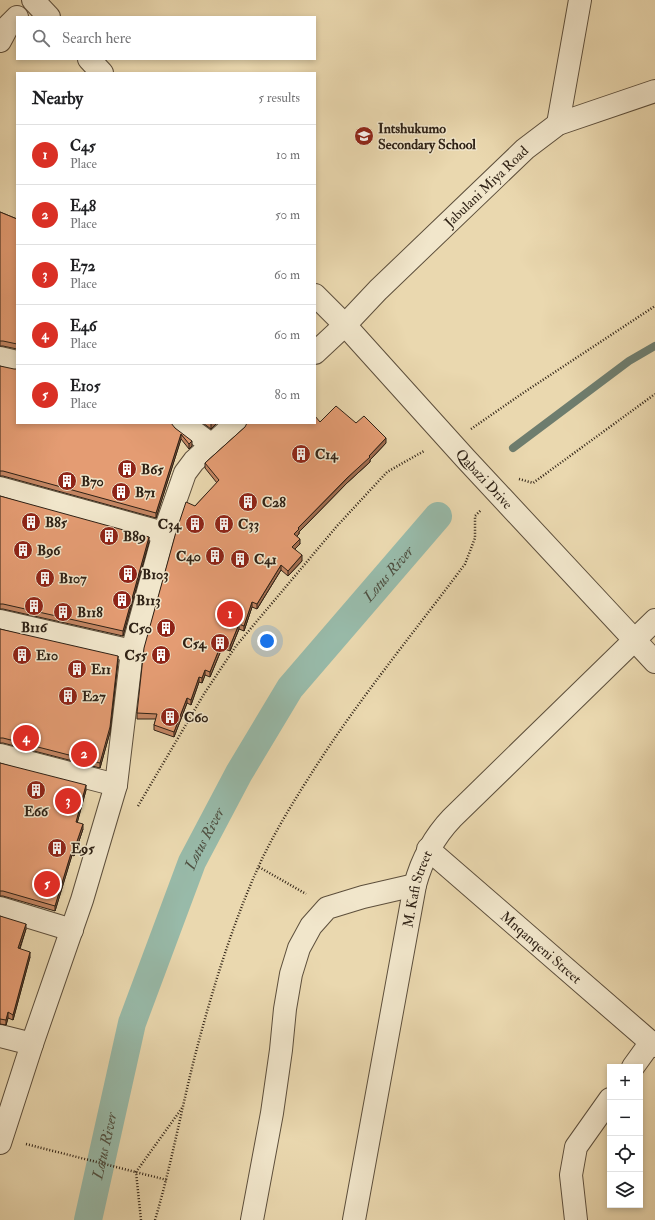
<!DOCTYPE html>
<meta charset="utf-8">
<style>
:root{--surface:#fff;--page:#f2f2f2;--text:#202124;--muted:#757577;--line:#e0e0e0;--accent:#d93025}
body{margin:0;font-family:"IM FELL Double Pica",serif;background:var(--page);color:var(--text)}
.controls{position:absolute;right:12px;bottom:12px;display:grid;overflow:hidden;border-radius:0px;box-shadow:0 2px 6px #0003}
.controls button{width:36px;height:36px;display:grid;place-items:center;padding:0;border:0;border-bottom:1px solid var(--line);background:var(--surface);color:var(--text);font:20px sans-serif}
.you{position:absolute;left:267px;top:641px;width:14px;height:14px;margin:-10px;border:3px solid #fff;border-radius:50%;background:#1a73e8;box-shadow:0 0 0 6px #1a73e833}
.badge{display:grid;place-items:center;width:26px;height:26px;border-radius:50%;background:var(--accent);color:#fff;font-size:13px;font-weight:700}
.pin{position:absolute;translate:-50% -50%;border:2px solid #fff;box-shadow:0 1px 4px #0006}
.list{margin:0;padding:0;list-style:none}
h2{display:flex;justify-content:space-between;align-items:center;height:52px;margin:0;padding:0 16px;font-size:17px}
h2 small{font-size:13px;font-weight:400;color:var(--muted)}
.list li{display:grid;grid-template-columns:26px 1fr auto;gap:12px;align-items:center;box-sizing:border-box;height:60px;padding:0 16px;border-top:1px solid var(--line)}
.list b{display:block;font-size:15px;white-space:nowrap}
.list p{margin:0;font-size:13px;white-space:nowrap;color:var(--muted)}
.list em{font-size:13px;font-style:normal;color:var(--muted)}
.icon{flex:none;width:22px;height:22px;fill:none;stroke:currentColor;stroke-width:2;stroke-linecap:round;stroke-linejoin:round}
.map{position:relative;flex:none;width:655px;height:1220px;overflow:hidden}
.search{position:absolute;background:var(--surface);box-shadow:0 2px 6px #0003;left:16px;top:16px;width:300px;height:44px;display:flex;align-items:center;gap:10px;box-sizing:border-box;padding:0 14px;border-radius:0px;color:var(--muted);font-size:15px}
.panel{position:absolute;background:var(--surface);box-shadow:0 2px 6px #0003;left:16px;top:72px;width:300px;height:352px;border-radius:0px}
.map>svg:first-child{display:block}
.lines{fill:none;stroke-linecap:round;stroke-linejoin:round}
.stream{stroke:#6e7d6e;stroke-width:8}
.canal{stroke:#98baa9;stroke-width:28}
.minor-casing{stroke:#5d4f3c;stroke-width:24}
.path{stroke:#2e2115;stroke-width:2.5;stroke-dasharray:1 2;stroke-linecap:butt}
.minor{stroke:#f1e6cb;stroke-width:22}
.wall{fill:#c48663;stroke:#2e2115}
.shaded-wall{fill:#a06d50;stroke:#2e2115}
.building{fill:#e49c73;stroke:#2e2115}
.labels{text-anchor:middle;stroke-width:3;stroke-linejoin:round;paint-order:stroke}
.poi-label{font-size:14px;font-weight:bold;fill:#2e2115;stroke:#f1e6cb;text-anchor:start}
.street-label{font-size:14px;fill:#2e2115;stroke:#f1e6cb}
.water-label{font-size:15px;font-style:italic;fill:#4e4f41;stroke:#f1e6cb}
</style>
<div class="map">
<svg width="655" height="1220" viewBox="0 0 655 1220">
<rect width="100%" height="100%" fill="#ead8af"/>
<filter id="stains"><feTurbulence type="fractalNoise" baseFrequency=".005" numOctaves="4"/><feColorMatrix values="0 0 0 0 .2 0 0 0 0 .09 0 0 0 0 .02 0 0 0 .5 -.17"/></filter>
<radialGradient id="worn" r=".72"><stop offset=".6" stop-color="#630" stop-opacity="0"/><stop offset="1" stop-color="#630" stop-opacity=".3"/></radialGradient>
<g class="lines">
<path class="stream" d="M513,448L629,361L655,346"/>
<path class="canal" id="s1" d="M88,1220L132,1023L192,862L239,773L290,688L438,516"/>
<defs>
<g id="minor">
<path d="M33,0L49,17"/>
<path d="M0,41L8,26L17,17"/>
<path d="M89,59L102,73"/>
<path d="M558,124L580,0"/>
<path id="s2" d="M315,295L345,325L465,458L655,662"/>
<path id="s3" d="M315,353L345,325L378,290L525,149L558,124L655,91"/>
<path d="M0,358L17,362"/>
<path d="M182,423L212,445"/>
<path d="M0,488L164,533"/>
<path d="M0,621L132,651"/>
<path d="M0,755L116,785"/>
<path id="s4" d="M428,849L655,1046"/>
<path d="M0,908L72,930"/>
<path d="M0,1036L32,1044"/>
<path d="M633,1067L651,1042"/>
<path d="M0,1143L32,1044L82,900L116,785L132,651L164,533L185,473L194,461L236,423"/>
<path d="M252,1220L272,1113L281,1050L285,1009L291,974L299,948L311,926L327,908L363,897L415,885"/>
<path id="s5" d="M354,1220L415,885C422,859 433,838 452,818L655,620"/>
<path d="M576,1220L571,1175L576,1147L610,1099"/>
</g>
</defs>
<use href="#minor" class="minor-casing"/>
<path class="path" d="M471,429L523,393L655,306
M519,479L533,483L655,394
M138,806L204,694L236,646L337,526L387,472L424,451
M259,867L306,894
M26,1144L167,1180
M141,1220L136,1172L182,1108
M155,1220C172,1163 182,1105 197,1048C214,984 234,919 262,859C280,822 302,788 324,754C368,688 418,627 465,564L475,538V516L481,510"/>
<use href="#minor" class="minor"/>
</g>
<path class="wall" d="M0,212L17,219V349L3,346H0Z
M0,366L175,428L192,446L189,449L181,439L156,518L3,476H0Z
M320,422L356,423L386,443L370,460V462L347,483L299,532V534L297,536L300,544L295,549L302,561L288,576L281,570L257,609L252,607L244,631L239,629L230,651L222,648L210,677L205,675L202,683L199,682L191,705L187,703L174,737L154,730V725L156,719H137V713L195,506L217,483L205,468V463L245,427Z
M203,423H217L211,429Z
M0,496L149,542L123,636L3,609H0Z
M0,629L118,661L110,732L100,768L3,743H0Z
M0,763L86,790L77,823L83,829L74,856L72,855L55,911L3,896H0Z
M0,916L26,929L20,949L30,957L13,1020L8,1018L6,1025L0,1024Z"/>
<path class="shaded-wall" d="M212,423H217L211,429V424Z
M181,434V439L156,518V513Z
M386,438V443L370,460V462L347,483L299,532V534L294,539V534L298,528L369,456Z
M192,441V446L189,449V444Z
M149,537V542L123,636V631Z
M300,539V544L292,552V547Z
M302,555V561L288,576V571Z
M281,565V570L257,609V604Z
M252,602V607L244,631V626Z
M239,624V629L230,651V646Z
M222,642V648L210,677V672Z
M118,656V661L110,732L100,768V763Z
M205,670V675L202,683V678Z
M199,677V682L191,705V700Z
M187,698V703L174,737V732Z
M86,785V790L76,827V822Z
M83,824V829L74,856V850Z
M72,850V855L55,911V906Z
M26,924V929L18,953V948Z
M30,952V957L13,1020V1015Z
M8,1012V1018L6,1025V1020Z"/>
<path class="building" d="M0,212L17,219V344L3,341H0Z
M0,366L14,369H17V423H171L175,428L192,441L189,444L181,434L156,513L3,471H0Z
M336,406L356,423L364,416L386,438L369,456L370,457L347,478L298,528L299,529L294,534L300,539L292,547L302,555L288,571L281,565L257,604L252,602L244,626L239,624L230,646L222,642L210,672L205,670L202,678L199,677L191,700L187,698L174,732L154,725L157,714L137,713L144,648L176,532L186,502L195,506L219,480L205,463L245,427L247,423H315V416L320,422Z
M0,496L149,537L123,631L3,604H0Z
M0,629L118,656L110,727L100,763L3,738H0Z
M0,763L86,785L76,822L83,824L74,850H72L55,906L3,891H0Z
M0,916L26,924L18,948L30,952L13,1015L8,1012L6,1020L0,1019Z"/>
<defs>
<symbol id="school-disc" viewBox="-11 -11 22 22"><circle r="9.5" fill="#8f2418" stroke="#f1e6cb"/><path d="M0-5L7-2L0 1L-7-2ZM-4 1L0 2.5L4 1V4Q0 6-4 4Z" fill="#fff"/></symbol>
<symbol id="building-disc" viewBox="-11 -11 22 22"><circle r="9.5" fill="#8f2418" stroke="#f1e6cb"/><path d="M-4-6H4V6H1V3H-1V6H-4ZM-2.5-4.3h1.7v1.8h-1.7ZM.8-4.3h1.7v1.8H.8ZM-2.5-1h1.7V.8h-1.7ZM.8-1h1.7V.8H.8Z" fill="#fff"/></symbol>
</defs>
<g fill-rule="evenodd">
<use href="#school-disc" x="353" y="125" width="22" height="22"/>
<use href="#building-disc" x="290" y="443" width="22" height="22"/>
<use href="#building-disc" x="116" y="458" width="22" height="22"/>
<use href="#building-disc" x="56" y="470" width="22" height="22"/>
<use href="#building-disc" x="110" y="481" width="22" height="22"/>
<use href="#building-disc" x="237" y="491" width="22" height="22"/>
<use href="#building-disc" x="20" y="511" width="22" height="22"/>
<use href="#building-disc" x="184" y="513" width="22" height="22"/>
<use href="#building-disc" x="213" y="513" width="22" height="22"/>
<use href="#building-disc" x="98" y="525" width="22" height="22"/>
<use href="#building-disc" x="12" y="539" width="22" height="22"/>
<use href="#building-disc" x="204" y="545" width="22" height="22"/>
<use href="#building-disc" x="229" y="548" width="22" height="22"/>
<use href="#building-disc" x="117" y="563" width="22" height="22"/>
<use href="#building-disc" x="34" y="567" width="22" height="22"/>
<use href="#building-disc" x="111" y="589" width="22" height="22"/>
<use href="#building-disc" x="23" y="595" width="22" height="22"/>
<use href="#building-disc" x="52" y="601" width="22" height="22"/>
<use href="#building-disc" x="155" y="617" width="22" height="22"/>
<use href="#building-disc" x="209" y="632" width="22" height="22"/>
<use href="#building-disc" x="11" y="644" width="22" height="22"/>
<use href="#building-disc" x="150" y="644" width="22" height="22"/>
<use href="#building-disc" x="66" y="658" width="22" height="22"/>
<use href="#building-disc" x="57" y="685" width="22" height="22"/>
<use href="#building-disc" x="159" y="706" width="22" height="22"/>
<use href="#building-disc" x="25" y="779" width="22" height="22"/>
<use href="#building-disc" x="46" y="837" width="22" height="22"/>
</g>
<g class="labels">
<g class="poi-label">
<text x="378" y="133">Intshukumo<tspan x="378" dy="16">Secondary School</tspan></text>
<text x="315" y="459">C14</text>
<text x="141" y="474">B65</text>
<text x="81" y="486">B70</text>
<text x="135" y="497">B71</text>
<text x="262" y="507">C28</text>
<text x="45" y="527">B85</text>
<text x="181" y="529" text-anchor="end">C34</text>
<text x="238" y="529">C33</text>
<text x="123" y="541">B89</text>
<text x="37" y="555">B96</text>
<text x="201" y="561" text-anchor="end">C40</text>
<text x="254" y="564">C41</text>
<text x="142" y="579">B103</text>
<text x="59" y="583">B107</text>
<text x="136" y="605">B113</text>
<text x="77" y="617">B118</text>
<text x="34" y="632" text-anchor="middle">B116</text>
<text x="152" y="633" text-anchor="end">C50</text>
<text x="206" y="648" text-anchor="end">C54</text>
<text x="36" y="660">E10</text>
<text x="147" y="660" text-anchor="end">C55</text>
<text x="91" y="674">E11</text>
<text x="82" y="701">E27</text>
<text x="184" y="722">C60</text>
<text x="36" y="816" text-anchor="middle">E66</text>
<text x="71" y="853">E95</text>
</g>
<g class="street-label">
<text dy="5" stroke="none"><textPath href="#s3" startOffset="239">Jabulani Miya Road</textPath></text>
<text dy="5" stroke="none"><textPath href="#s2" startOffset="250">Qabazi Drive</textPath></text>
<text dy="5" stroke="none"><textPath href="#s5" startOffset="337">M. Kafi Street</textPath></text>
<text dy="5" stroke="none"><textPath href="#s4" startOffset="150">Mnqanqeni Street</textPath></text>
</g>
<g class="water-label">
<text dy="5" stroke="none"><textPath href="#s1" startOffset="724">Lotus River</textPath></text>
<text dy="5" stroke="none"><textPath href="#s1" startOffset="400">Lotus River</textPath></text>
<text dy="5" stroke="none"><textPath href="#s1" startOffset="76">Lotus River</textPath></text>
</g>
</g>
<rect width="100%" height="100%" filter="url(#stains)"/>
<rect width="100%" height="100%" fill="url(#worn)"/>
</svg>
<div class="controls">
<button>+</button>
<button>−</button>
<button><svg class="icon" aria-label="locate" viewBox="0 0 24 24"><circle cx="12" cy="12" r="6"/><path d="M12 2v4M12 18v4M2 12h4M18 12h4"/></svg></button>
<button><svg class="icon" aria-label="layers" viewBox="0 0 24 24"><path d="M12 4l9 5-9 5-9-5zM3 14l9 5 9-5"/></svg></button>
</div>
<div class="you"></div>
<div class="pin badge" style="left:230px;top:614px">1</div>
<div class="pin badge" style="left:84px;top:754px">2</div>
<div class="pin badge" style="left:68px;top:801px">3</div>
<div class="pin badge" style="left:26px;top:738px">4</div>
<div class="pin badge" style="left:47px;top:884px">5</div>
<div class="search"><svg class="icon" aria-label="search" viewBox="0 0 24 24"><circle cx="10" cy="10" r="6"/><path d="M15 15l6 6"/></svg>Search here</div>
<section class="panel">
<h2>Nearby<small>5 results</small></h2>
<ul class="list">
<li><span class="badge">1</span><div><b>C45</b><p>Place</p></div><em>10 m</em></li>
<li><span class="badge">2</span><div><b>E48</b><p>Place</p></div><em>50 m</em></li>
<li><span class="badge">3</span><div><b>E72</b><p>Place</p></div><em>60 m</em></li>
<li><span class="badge">4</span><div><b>E46</b><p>Place</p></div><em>60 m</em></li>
<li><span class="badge">5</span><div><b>E105</b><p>Place</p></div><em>80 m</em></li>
</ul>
</section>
</div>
